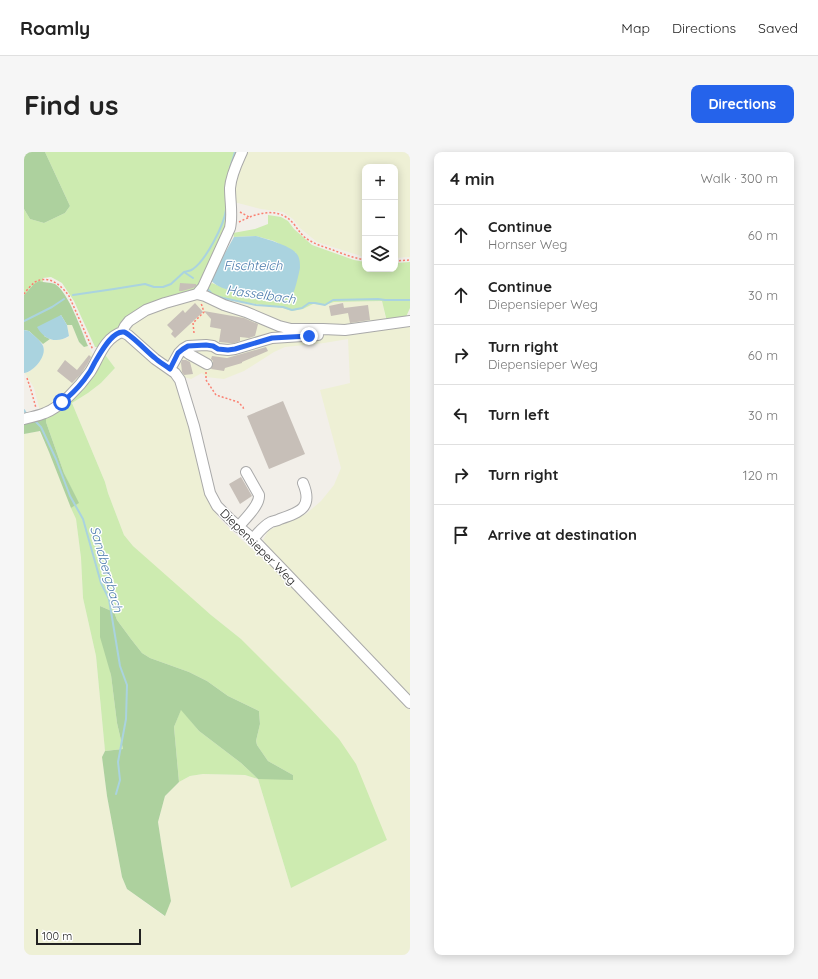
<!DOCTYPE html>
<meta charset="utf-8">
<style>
:root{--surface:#fff;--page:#f6f6f6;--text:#222;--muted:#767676;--line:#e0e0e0;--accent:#2563eb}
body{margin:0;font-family:Quicksand,sans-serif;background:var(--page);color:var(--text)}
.controls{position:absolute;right:12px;top:12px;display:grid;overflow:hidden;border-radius:8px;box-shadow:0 2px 10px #0003}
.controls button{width:36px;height:36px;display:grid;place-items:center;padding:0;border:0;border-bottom:1px solid var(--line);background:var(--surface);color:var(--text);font:20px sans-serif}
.scale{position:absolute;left:12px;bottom:10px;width:105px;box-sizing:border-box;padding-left:4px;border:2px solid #222;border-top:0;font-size:11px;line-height:14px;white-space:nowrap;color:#222;-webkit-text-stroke:3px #fff;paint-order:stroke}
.stop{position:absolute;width:12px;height:12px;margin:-9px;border:3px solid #2563eb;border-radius:50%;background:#fff}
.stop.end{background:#2563eb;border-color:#fff;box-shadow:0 1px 4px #0008}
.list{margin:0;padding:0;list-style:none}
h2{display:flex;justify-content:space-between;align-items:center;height:52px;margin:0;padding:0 16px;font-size:17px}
h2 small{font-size:13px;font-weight:400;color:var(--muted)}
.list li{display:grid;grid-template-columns:26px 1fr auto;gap:12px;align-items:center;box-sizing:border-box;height:60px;padding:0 16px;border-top:1px solid var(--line)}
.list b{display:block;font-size:15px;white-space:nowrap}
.list p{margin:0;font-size:13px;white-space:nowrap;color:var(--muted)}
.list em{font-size:13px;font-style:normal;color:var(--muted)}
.icon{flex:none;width:22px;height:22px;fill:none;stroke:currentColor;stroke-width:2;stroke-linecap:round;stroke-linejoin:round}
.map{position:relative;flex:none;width:386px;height:803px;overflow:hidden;border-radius:8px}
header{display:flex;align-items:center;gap:24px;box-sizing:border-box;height:56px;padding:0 20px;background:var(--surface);border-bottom:1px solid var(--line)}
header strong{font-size:19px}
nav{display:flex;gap:22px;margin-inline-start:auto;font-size:14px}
.intro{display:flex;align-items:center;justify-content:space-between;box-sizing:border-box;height:96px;padding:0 24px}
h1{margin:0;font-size:28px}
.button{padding:10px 18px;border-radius:8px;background:var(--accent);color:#fff;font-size:14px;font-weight:700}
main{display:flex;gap:24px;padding:0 24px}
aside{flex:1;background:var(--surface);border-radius:8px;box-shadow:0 2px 10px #0003}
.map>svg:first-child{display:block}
.farmland{fill:#eef0d5}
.grass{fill:#cdebb0}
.forest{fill:#add19e}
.water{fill:#aad3df}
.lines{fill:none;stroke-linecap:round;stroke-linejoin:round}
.stream{stroke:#aad3df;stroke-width:2}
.building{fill:#c7bfb8}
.minor-casing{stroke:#a9a9a9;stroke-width:12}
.path{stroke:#fa8072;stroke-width:1.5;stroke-dasharray:2 2;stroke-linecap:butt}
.minor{stroke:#fff;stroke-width:10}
.route{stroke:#2563eb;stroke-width:5}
.labels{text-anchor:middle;stroke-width:3;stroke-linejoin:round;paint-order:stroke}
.street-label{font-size:12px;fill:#222;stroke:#fff}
.water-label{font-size:13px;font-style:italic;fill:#4a7aab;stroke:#fff}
</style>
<header>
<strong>Roamly</strong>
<nav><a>Map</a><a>Directions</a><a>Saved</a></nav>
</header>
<div class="intro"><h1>Find us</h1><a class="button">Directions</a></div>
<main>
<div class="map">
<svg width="386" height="803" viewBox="0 0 386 803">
<rect width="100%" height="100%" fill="#f2efe9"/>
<path class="farmland" d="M221,0H386V105L371,106V15H341V105H340L293,90L276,76L269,67L259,60L237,57L210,50L209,37Z
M181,136L198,147L232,154L259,156L268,159L279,157L289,152L301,153L310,150L358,149L363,172L386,173V544L364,521L340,499L258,414L239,388L244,379L254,373L282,362L297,349L310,333L317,316L296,238L326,231L324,187L300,191L261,195L250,200L220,219L200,227L182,225L178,221L167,227L156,224L105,179L106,170Z
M48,172L55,190L60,195L64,194L70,204V209L36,249L16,259L10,236L1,221L5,220L14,212L18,204L20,197L19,192L26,187L31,188L43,186L45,184L43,173Z
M98,184L149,226L154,234L165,267L185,349L194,365L210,381L252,418L386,558V803H0V282L15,279L25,300L52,367L57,406L59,446L72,504L81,599L78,605L83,644L98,725L103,737L140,764L147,749L138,696L134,670L141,644L155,630L166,624L179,622L221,623L234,627L267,736L363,688L217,487L187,463L147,429L109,394L100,383L84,341L81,330L48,251L64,241L77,231L91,216L79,200Z"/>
<path class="grass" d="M21,0H216L204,73L172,140L104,169L88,179L77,195H71L50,149L38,131L27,125L19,126V130L8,134L0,143V57L6,67L20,71L41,61L46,54Z
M244,63L257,65L264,69L270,77L288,93L330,108L341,110V117H371V111L386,110V156L381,167L363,170L358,149L310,150L301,153L289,152L279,157L268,159L259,156L198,147L186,140L181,136L188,131L210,140L259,147L272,101L250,89L232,84L210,85L209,81L231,77L244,72Z
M79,200L91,216L77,231L64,241L48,251L81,330L84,341L100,383L109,394L187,463L217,487L283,553L315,587L332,612L363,688L267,736L234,627L221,623L179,622L166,624L155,630L150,575L157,557L175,579L217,611L234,627L269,623L244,609L233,593L232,589L236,572L235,559L204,544L183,529L165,520L126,506L118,501L107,487L93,468L90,460L76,454V465L87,523L93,571L99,597L81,599L72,504L59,446L57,406L52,367L47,356L54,351L40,321L22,270V264Z"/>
<path class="forest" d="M0,0H21L46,54L41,61L20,71L6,67L0,57Z
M15,129C20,131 26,130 31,132C45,141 57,178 64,194L60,195L55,190L48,173H43L37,163L20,184L26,187L19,192L5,179L0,178V143L10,132Z
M0,262L13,265L22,264V270L40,321L55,351L47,356L25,300L16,279L0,282Z
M76,454L90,460L93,468L107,487L118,501L126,506L165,520L183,529L204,544L235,559L236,572L232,589L233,593L244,609L269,623V628L234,627L217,611L175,579L157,558L150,575L155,630L141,644L134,670L138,696L147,749L141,764L103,737L98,725L83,644L78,605L81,599L99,597L93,571L87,523L76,485Z"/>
<path class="water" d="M232,84C242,87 265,93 272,101C276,105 276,111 276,116C275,121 271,140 268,143C265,146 262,146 259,147C242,144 195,142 186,127L192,113L197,108L210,85Z
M37,163L43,173L45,184C33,192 20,188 13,175Z
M0,178L5,179C9,183 15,187 18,192C25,202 10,220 0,221Z"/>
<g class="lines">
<path class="stream" d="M206,16L211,0
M160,120C163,119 167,119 169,117C182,108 200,73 202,58
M182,135L188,142
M49,143L90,137L121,132L130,135H139L147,132L160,120L169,126
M192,144L199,146L232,153L259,155L268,158L278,156L285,151H291L301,153L309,148L354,147L361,148H386
M0,169L28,155L40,147
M0,258L3,263
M10,268L17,275L24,290L32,307L46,344L59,367L77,431L85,447L96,514L103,533L102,567L94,610L96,628L92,642"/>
</g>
<path class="building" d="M156,131L172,132V134L169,136L158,139H155Z
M171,151L179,160L151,186L147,182L149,179L143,173L159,158L161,161Z
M319,151L320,156L344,153L346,168L326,171L324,161L307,164L305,154Z
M180,159L220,166L234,172L231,184L225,186L216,185V189L210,191H205L195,190L197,177L186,175L187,167Z
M242,195L244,199L218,210V211L201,216L200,219L187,217L189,212V209L187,207L188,204L203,206Z
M65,203L67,205L64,211L57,222L48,231L33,219L41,208L53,218Z
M158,208H162L166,210L169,222L160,223L158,220L157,211Z
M259,249L281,302L245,317L223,264Z
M217,325L228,344L216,352L205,332Z"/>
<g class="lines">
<defs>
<path id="minor" d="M173,142L179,135L206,76C209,63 206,50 206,36C207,23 213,11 218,0
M98,180L104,183L131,207L151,221L156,228L170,274L186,341L193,354L206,367L229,387L257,416L386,551
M159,197L165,202L183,212
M146,217L155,201L159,197L164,194L182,193L189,194L194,197L204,198L211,197L248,186L294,183
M0,267C7,265 14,264 21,261C37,255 56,234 66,220C75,206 80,186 98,180L101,174L105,169L122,158L141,151L173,142L181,144L200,153L222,160L255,174L267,177H299L321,178L386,169
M214,375C221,367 236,353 235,343L222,320
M229,387C234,381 239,374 247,370C249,369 253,369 256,367C277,360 289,355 279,331"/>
</defs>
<use href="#minor" class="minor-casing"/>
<path class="path" d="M216,60L225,65
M215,70C232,61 254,54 269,71C274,77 277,83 283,87C291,92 300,95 309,98C319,102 330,106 341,108
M371,109L386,108
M0,142C3,138 7,133 11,130C25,122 38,134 45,144L69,198
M170,181L169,171L180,160L177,151
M182,220V228L192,243L214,250L219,255L220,258
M3,226L7,238L12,256"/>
<use href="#minor" class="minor"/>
</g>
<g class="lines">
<path class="route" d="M38,250C46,244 53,237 60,228C64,223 68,217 71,210C76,202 88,178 100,180C107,182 124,201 131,206C135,210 141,213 146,217L154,201L159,197L164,194L182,193L189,194L194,197L204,198L211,197L248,186L285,184"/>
</g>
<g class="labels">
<g class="street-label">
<text transform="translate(234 395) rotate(45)" y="4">Diepensieper Weg</text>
</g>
<g class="water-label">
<text x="229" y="118">Fischteich</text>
<text transform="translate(237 142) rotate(8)" y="5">Hasselbach</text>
<text transform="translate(83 417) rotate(74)" y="5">Sandbergbach</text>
</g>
</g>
</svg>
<div class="controls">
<button>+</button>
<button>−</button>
<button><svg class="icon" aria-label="layers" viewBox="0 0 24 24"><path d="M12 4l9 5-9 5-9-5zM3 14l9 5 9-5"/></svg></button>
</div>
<div class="scale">100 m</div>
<div class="stop" style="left:38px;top:250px"></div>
<div class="stop end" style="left:285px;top:184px"></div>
</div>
<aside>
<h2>4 min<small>Walk · 300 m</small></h2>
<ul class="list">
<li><svg class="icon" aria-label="ahead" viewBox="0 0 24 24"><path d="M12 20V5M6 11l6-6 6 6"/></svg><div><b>Continue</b><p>Hornser Weg</p></div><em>60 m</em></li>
<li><svg class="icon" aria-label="ahead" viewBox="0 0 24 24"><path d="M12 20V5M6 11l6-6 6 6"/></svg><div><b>Continue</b><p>Diepensieper Weg</p></div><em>30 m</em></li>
<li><svg class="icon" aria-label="right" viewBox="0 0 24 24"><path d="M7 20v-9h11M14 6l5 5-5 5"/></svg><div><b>Turn right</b><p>Diepensieper Weg</p></div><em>60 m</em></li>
<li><svg class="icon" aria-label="left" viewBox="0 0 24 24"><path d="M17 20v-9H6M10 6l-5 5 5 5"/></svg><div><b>Turn left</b></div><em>30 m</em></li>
<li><svg class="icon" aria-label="right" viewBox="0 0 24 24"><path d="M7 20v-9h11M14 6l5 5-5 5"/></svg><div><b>Turn right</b></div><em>120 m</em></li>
<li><svg class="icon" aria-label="arrive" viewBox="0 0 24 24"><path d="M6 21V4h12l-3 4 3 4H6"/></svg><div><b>Arrive at destination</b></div></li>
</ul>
</aside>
</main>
